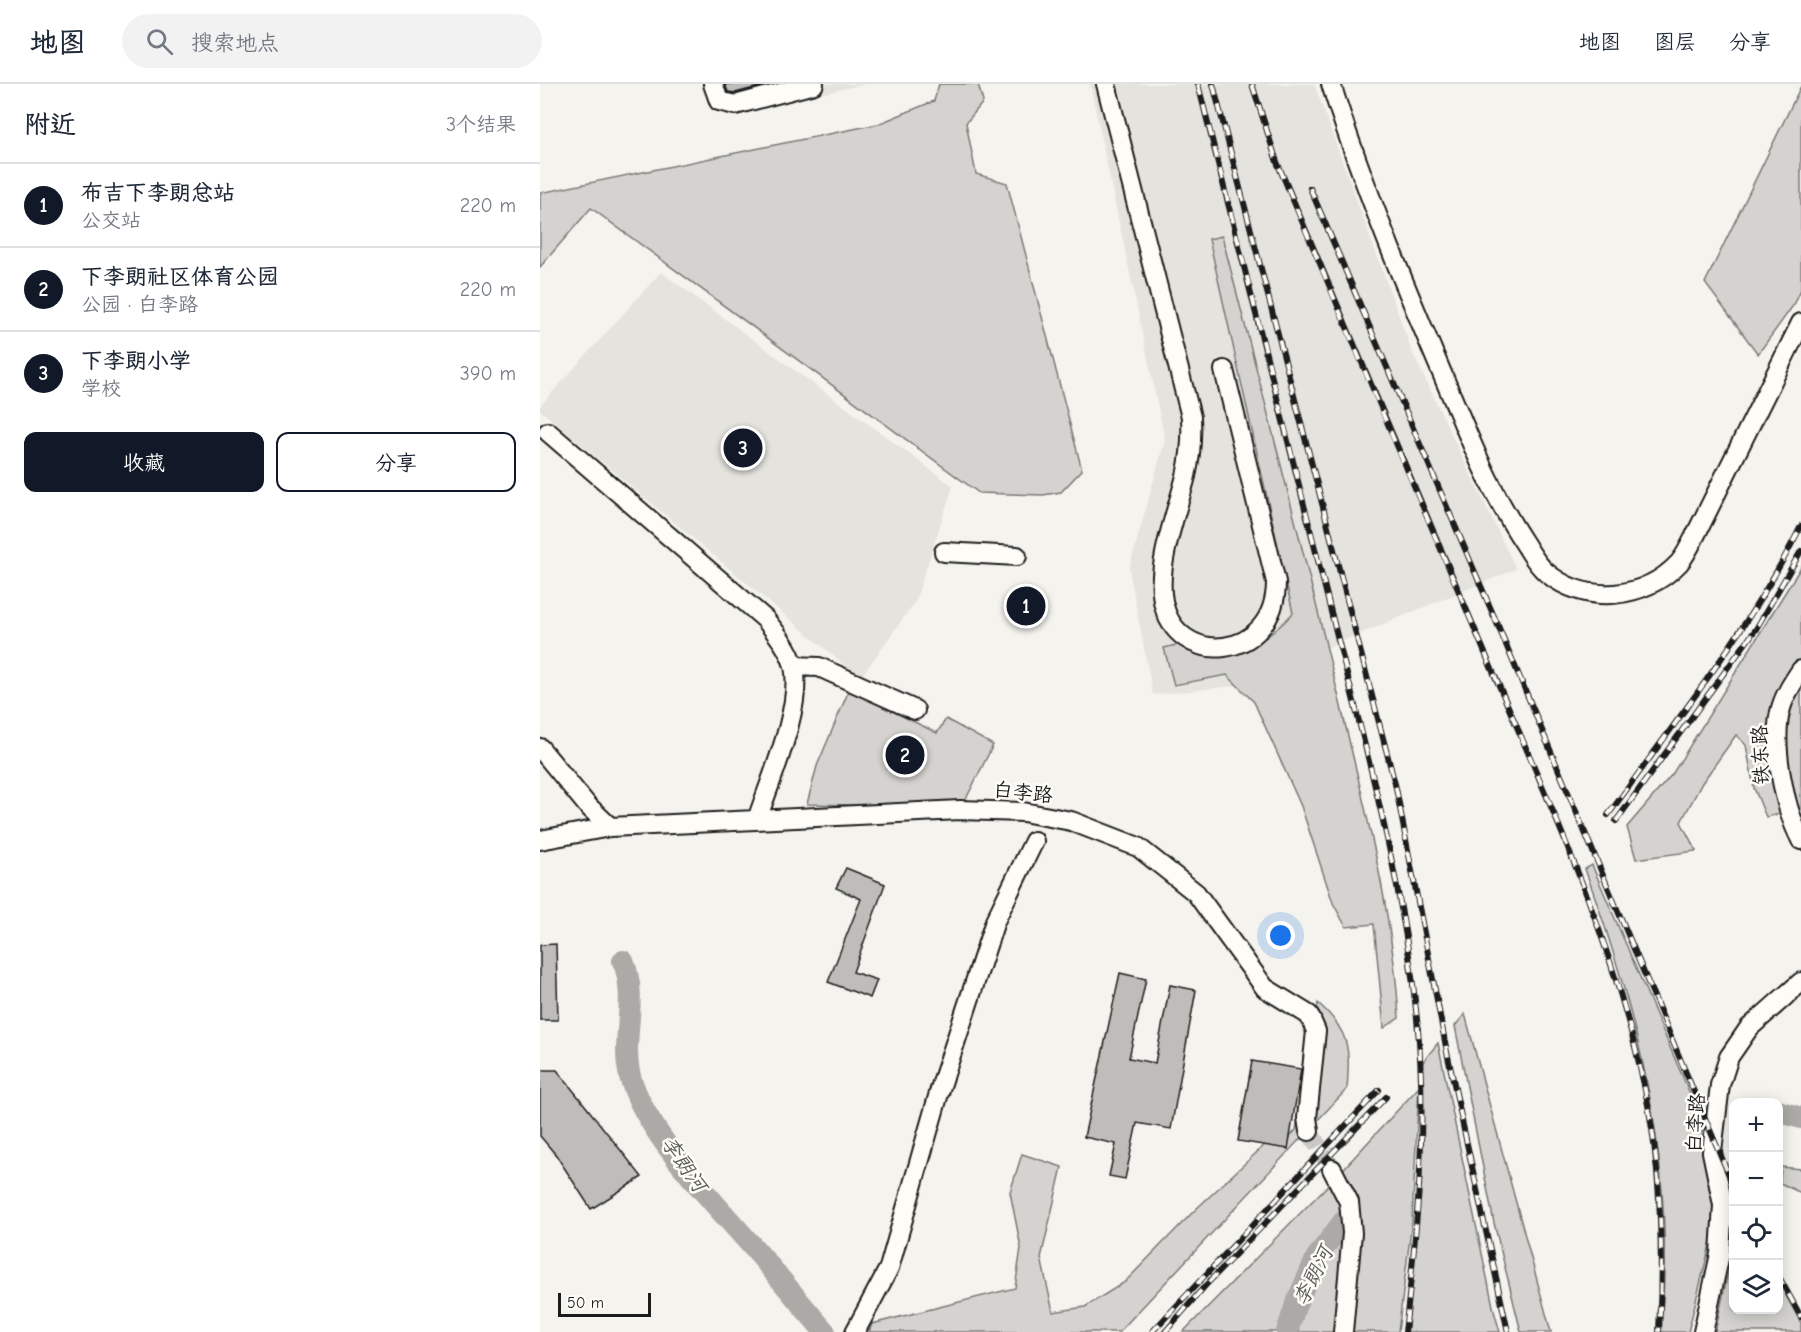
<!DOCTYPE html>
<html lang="zh">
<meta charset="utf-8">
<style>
:root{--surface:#fff;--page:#f2f2f3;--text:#1f2937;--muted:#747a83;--line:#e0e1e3;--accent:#111827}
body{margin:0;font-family:"Comic Neue","LXGW WenKai TC",sans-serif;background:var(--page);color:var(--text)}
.controls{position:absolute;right:18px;bottom:18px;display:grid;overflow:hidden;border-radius:12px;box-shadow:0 3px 15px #0003}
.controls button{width:54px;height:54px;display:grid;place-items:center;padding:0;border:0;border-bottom:2px solid var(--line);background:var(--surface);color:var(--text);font:30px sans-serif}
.scale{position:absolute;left:18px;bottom:15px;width:93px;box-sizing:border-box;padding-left:6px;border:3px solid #1c1c1c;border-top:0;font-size:16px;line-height:21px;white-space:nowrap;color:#1c1c1c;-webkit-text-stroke:4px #fdfcf7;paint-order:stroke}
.you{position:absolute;left:741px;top:852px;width:21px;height:21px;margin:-15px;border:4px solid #fff;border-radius:50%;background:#1a73e8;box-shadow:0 0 0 9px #1a73e833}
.badge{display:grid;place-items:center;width:39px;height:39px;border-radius:50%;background:var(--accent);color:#fff;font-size:20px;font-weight:700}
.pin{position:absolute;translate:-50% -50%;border:3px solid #fff;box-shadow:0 2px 6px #0006}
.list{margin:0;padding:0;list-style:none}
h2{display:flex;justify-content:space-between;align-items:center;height:78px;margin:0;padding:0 24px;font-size:26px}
h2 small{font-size:20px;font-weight:400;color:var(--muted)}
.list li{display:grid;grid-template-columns:39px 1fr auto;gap:18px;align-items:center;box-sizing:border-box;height:84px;padding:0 24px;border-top:2px solid var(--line)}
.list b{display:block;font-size:22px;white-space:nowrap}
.list p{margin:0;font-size:20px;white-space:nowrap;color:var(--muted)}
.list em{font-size:20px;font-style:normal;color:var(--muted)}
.actions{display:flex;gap:12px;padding:18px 24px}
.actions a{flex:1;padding:14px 0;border:2px solid var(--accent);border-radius:12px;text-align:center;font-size:21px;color:var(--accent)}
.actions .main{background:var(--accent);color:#fff}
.icon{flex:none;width:33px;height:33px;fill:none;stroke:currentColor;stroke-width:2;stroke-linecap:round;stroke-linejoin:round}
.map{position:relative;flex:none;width:1261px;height:1248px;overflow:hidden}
header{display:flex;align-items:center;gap:36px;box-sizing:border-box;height:84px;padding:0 30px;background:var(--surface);border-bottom:2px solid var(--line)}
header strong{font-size:28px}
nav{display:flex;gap:33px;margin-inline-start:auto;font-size:21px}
.search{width:420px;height:54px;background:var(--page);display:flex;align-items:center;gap:15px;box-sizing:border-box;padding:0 21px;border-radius:33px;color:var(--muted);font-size:22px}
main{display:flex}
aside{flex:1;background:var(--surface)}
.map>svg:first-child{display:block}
.built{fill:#e4e3de}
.green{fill:#d4d3cf;stroke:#787876;stroke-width:1.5}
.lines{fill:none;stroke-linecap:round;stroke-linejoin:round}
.river{stroke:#abaaa6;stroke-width:22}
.building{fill:#bebdba;stroke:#1c1c1c;stroke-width:1.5}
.minor-tunnel{stroke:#c9c8c4;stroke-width:18;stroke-dasharray:18 9;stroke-linecap:butt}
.minor-casing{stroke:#1c1c1c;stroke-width:22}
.minor{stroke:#fdfcf7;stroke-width:18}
.rail-casing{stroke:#1c1c1c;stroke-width:6}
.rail{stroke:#fdfcf7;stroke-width:4;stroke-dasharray:11;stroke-linecap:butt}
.labels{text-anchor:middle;stroke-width:5;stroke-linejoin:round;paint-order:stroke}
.street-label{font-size:20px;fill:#1c1c1c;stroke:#fdfcf7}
.water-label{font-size:21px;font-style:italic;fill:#5c5c5a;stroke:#fdfcf7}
</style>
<header>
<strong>地图</strong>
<div class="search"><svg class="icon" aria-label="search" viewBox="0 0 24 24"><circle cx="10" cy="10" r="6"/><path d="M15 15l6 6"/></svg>搜索地点</div>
<nav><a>地图</a><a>图层</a><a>分享</a></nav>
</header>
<main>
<aside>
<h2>附近<small>3个结果</small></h2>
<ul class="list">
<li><span class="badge">1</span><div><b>布吉下李朗总站</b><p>公交站</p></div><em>220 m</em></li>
<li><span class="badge">2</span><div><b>下李朗社区体育公园</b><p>公园 · 白李路</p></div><em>220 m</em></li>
<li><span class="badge">3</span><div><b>下李朗小学</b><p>学校</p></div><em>390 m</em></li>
</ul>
<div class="actions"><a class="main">收藏</a><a>分享</a></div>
</aside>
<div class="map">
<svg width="1261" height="1248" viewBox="0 0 1261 1248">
<rect width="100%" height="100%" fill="#f4f3ee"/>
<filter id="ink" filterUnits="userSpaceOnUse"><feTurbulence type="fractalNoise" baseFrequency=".0167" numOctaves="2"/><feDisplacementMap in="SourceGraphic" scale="12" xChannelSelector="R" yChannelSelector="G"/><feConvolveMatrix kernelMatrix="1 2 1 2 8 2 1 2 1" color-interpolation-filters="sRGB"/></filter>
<g filter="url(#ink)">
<path class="built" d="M166,0H325L194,29L172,24Z
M550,0H774L873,270L976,485L694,602L613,611L589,485L625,356Z
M121,188L413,402L375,518L320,594L0,326V322Z"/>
<path class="green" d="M399,0H438L443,18L426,39L436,90L467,99L542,386L521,408L503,411L439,409L51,124L0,183V109L338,40L394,17Z
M1261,2V205L1255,219L1218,270L1165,199Z
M682,152C723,311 765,471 803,631C827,732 853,831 859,934L844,944L834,840L806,843L793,819L761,722L714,618L687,591L634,601L624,564C658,554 665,569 692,568C715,566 739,544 753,529L669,155Z
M1261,483V726L1226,733L1214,704L1206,661L1196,651L1162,699L1141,738L1156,767L1096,775L1087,743L1133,689Z
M309,606L397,649L406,635L453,661L424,719L356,722L267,720L277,682Z
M1052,781L1159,1031L1171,1097L1174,1145L1148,1248H1120C1138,1088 1099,934 1045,785Z
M778,919C810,947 810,965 807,1005L579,1248H329L332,1240L475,1204L481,1164L470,1108L482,1070L522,1083L501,1174L513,1228L545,1223L585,1198L654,1127L730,1056L745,1058L756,1046Z
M925,930L1011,1248H981L954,1139L915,942Z
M898,959L954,1227L960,1248H865L878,1131L883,1052L882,979Z
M879,1003L872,1137L858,1248H643L795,1094Z
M1241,1083L1261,1085V1109L1240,1099Z
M1193,1112L1194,1226H1238L1239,1199L1261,1239V1248H1175L1188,1189L1190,1113Z"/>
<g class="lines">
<path class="river" d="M83,877C100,917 78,959 92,999C111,1053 167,1111 205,1154C232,1184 258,1217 285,1248
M1238,1027L1261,1034
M747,1248L756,1220L777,1173L803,1138"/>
</g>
<path class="building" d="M185,0H230L195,9L188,8Z
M306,784L345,800L313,888L337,896L330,914L288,898L321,815L296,804Z
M16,860L18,936H0V861Z
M580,889L606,895L589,974L615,979L630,901L656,906L631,1045L597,1039L585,1095L569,1092L576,1060L544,1053Z
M712,977L761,985L748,1065L698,1057Z
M0,986H17L102,1093L51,1125L16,1071L0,1052Z"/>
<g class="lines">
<path class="minor-tunnel" d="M769,1047L792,1085"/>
<defs>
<path id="minor" d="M173,0L179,17L195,21L274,0
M566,0L651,333C652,354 651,372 646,392C637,428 616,480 623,517C635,585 736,578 736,498L684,286
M791,0C826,111 872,219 918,327C937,373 957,418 985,460C991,470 998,482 1007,489C1046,521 1104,516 1139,479C1146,471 1152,458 1157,448L1261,239
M8,348L225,535C236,549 249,564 254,582C263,623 230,696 217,736
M404,468L477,472
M254,582L279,583L375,626
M1261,586C1253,598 1245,610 1241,624C1231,660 1244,723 1261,756
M0,664L47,721L70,743
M0,756L70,743L420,726L483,728L531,737L598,763L656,809L725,904L769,931L776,947L767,1034L769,1047
M792,1085L809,1118L812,1149L803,1248
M315,1248L349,1184L401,1002L455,837L494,757
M1163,1248L1180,1170L1183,1121L1172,1068L1180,1001L1189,973L1209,944L1261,898"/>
</defs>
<use href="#minor" class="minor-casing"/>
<use href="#minor" class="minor"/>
<defs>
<path id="rail" d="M658,0C703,176 747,352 791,528C825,662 863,797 877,935C888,1040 877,1144 865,1248
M673,0L856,704L907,968L968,1248
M712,0L737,78C804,238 871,397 939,555C1002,703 1072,848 1105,1006C1122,1085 1123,1168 1119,1248
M770,104L959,544L1194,1103
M1068,731C1136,637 1209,546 1261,442
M1076,737L1216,545L1261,467
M1238,1191L1261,1233
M612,1248L839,1006
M625,1248L665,1202L846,1013"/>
</defs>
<use href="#rail" class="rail-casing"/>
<use href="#rail" class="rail"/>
</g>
</g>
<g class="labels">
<g class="street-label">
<text transform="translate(1220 671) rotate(-92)" y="7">铁东路</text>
<text transform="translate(483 708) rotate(6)" y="7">白李路</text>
<text transform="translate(1155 1039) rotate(-86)" y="7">白李路</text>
</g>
<g class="water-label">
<text transform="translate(144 1080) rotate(55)" y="7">李朗河</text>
<text transform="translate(773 1192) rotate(-64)" y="7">李朗河</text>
</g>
</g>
</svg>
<div class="controls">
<button>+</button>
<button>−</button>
<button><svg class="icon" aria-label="locate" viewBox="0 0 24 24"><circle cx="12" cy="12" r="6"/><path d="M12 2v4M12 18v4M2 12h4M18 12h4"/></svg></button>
<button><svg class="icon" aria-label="layers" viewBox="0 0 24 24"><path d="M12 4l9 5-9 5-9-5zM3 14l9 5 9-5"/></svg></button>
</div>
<div class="scale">50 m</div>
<div class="you"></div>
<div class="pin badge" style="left:486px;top:522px">1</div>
<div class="pin badge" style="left:365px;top:671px">2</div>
<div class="pin badge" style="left:203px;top:364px">3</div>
</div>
</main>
